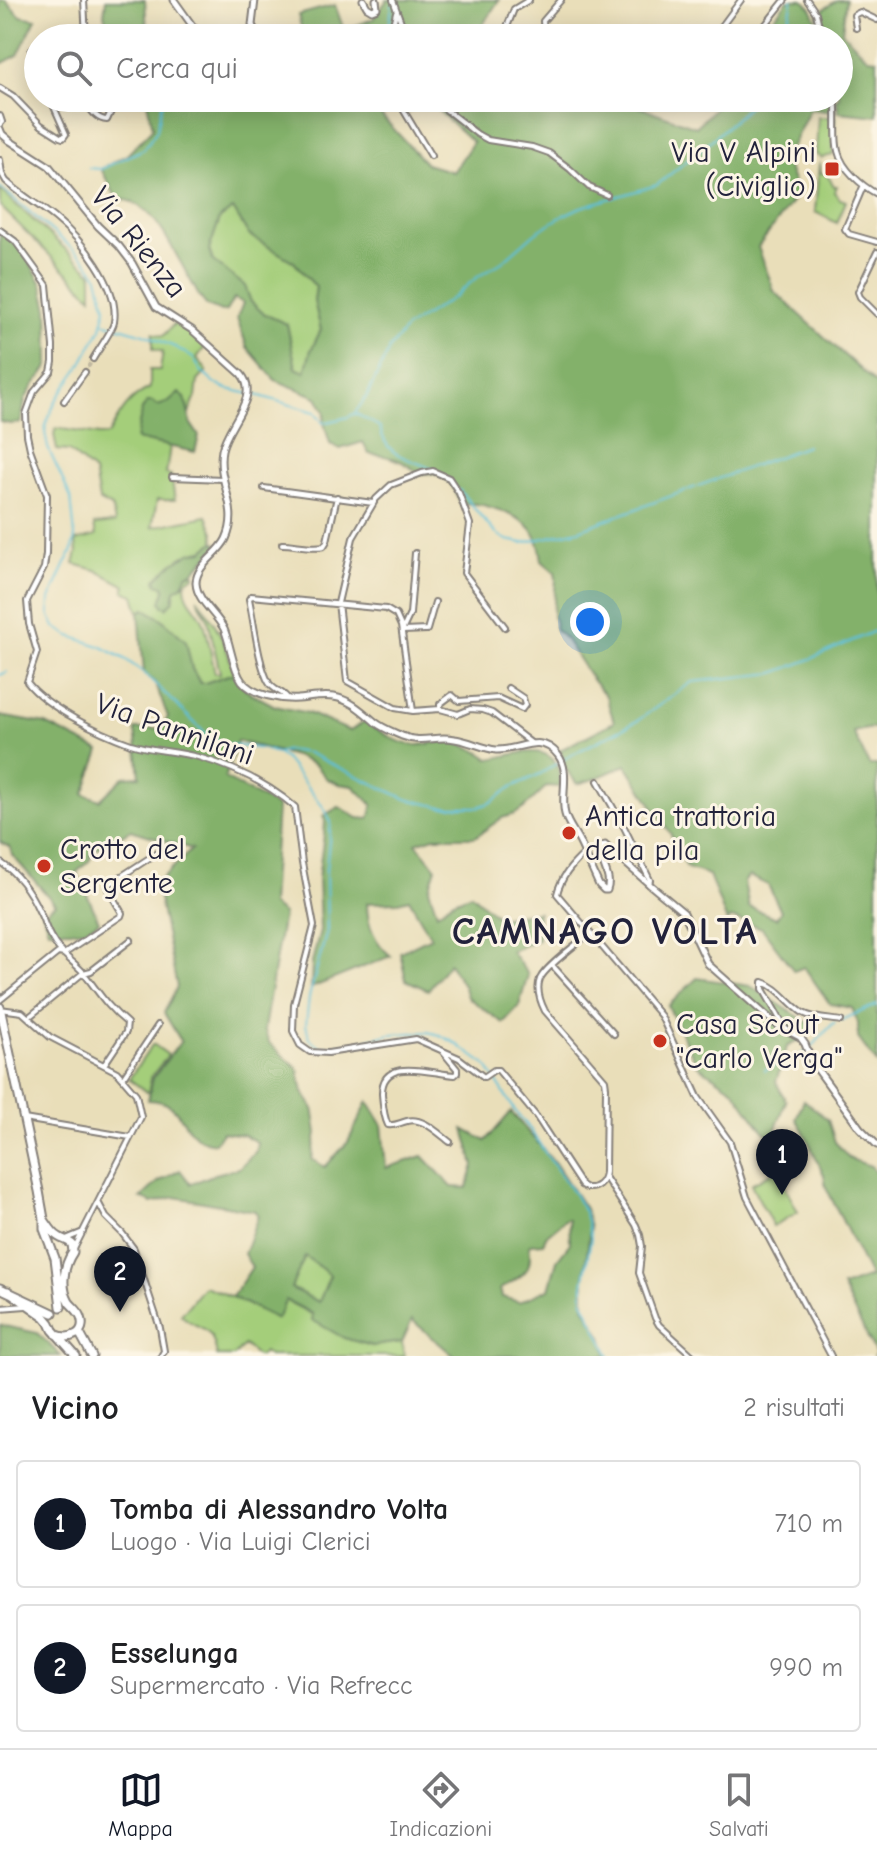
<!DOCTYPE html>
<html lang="it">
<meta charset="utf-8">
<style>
:root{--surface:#fff;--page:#f6f6f6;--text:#202124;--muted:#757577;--line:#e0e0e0;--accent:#111827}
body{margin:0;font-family:"Comic Neue",sans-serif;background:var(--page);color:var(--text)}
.you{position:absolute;left:590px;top:622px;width:28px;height:28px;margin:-20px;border:6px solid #fff;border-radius:50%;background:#1a73e8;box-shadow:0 0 0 12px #1a73e833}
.badge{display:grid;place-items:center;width:52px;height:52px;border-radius:50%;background:var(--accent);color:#fff;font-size:26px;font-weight:700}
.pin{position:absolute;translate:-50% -66px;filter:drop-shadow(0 2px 4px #0008)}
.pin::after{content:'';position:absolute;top:42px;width:28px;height:24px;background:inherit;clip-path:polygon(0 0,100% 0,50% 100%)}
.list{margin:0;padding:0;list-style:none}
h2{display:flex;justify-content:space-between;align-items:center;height:104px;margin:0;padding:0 32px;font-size:34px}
h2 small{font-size:26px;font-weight:400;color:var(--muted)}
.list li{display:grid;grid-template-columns:52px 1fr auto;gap:24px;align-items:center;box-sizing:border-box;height:128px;margin:0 16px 16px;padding:0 16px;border:2px solid var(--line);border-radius:8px}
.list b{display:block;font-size:30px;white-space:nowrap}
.list p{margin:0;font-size:26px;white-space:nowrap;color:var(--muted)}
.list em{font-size:26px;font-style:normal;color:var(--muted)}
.icon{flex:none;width:44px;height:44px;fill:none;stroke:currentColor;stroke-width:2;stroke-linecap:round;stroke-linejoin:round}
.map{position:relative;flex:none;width:877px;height:1356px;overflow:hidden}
.search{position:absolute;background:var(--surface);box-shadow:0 4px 20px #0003;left:24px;right:24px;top:24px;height:88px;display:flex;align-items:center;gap:20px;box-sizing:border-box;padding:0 28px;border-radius:44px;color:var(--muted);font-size:30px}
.sheet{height:392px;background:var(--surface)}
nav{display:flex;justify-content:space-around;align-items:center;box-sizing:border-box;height:112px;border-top:2px solid var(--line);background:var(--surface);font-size:22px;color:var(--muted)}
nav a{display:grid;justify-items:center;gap:4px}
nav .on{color:var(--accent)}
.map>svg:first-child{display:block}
.green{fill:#a4ce7a;stroke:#63785a;stroke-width:2}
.forest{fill:#83b16a;stroke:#526a52;stroke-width:2;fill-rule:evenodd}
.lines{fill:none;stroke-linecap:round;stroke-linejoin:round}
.stream{stroke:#5cc0da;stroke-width:2}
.minor-tunnel{stroke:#c1b8a0;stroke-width:4;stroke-dasharray:4 2;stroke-linecap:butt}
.minor-casing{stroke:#86807a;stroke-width:8}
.tertiary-casing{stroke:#86807a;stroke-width:9}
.primary-casing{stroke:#86807a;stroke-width:11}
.minor{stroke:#fff;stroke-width:4}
.tertiary{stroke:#fff;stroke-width:5}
.primary{stroke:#fff;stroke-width:7}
.poi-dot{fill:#c8321e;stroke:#fcf5e5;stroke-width:3}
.labels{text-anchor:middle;stroke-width:6;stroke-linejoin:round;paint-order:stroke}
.poi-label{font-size:30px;fill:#22223b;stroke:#fcf5e5;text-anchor:start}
.street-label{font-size:30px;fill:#22223b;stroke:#fcf5e5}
.district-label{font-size:38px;font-weight:bold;letter-spacing:2px;fill:#22223b;stroke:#fcf5e5}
</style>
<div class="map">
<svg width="877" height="1356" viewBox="0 0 877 1356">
<rect width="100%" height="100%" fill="#fcf5e5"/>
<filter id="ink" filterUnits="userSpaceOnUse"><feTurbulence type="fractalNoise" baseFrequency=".0125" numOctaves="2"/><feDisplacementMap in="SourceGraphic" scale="16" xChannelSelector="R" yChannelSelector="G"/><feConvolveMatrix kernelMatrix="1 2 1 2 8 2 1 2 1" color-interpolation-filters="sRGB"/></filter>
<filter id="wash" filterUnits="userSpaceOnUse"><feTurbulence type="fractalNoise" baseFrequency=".006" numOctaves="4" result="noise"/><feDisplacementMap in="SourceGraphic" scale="32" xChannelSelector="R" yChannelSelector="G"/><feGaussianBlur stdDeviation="1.8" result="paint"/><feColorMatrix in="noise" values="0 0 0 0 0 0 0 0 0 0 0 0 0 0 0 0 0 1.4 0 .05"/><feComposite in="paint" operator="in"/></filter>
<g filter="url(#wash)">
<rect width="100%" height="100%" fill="#e9deb9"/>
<path class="green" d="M818,117H835L833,155L821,158L816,154Z
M820,163L821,173L827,174L834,186H837L834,192L840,199L846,201L837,223L815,212L819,164Z
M0,190L92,273V297L0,206Z
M233,208L249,235L294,262L316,287L314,301L321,330L311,350L305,373L296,368L287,325L264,314L251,302L245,286L213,261L209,250L220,218Z
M174,324L188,332L205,347L197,358L207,371L198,381L196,397L189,413L185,398L158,406L152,402L136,439L170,446L166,474L171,475L175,500H157L152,527L207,516L214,532V542C201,553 204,548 191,553C163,564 164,582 167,607L173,602L175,590L183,585L187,575L194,573V576L185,583C184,601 199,608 204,623C209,639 211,657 215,673H220L208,619L197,598C216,623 226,642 234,673L205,683H200L192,669L185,641L162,619L145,609L139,612L134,595L124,591L126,586L96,570L74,564L77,553L76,541L96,536L94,525L115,523L112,507L99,500L94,472L69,451L57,450L54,434L56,428L99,435H108C120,414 127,399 150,388V370H160L163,352L153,349V333L163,336Z
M153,1044L168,1055L151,1077L148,1093L129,1079Z
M777,1170L798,1212L773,1226L751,1184Z
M305,1255L330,1275L319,1303L290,1289Z
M204,1286L232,1297L277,1319L285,1300L372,1346L402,1342L404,1356H269L264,1352L260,1356H257L244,1345L234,1356H217C210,1319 203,1335 181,1315Z"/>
<path class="forest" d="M0,0H5L21,16L36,19L18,55L3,63L0,62Z
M106,0H145L147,31L159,33L162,38H110L104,14Z
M387,0H499L482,26L481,38H304L298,15L335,5L344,30L373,19Z
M788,0C793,0 798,0 802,0C814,4 818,27 820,38H758Z
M837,0H846L842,32L868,58L877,59V116L839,112L836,98H839V38H824L818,13Z
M146,98H365L426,164L453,172L473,142L425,99L405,115L401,98H626L634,105L696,127L714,109L717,98H833L835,112L810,109L785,160L798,194L758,247L774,291L877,385V727L853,732L869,765H877V1064L858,1038V1023L852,1008L830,1004L804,967L794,971L762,928L731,918L727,922L709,875L687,868L670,833L626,765L594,779L577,784L565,768L560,750L614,722L606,696L593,681L566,640L556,630L553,616L556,579L555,572L542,561C541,550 539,540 532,530C522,516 477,499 461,505C453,484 446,470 420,474C402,460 392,456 369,454L363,442L340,449L330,444L324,423L325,412L317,397L275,380L247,347L237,318L243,303L234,298L226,311L221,312L207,306L199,296C193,285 187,274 181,263C167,239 150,199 117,199L101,169L127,155L153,128ZM233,209L249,235L294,262L316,287L314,301L321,330L311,350L305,372L296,368L287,324L264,314L251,302L245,286L213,261L209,250L220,218ZM749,876L768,885L781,911L776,918L749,907L744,882Z
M0,232L23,250L42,284L48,309L49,362L47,369L34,385L25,399L21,423L10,424L0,422Z
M179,393L185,398L191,424L199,436L195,452L136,439L142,409L148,402H152L158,406L169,402Z
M214,542L217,543V546C209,554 197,572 187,575L183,585L175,590L173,602L167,607L163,606L161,602L165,590L164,586L157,584L156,579L172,564L192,552L203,551Z
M145,609L162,619L186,641L192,669L200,683H205L234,673L238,681L249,692L275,706L308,713L350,731L365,721C381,731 397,745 417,745C425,745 434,742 442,742C460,741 475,748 490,759C510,756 546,741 558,767C560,772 560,782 560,787L547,786L524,808L515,814L502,818L475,837H434L416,843L436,868L429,889L437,913L452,902L471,894L499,918L538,912V939L511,951L528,975L519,1006L503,1023L467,997L463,985L449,963L428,990L406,980L400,952L431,937L409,899L398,902L367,903C367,925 374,942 391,956L311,988L312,962L320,930L318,878L324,834L325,821L323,816L339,807L358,818L369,819L373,805L353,786L339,784L327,779L315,765L295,756L237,741L225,778L277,807L271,905L283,914L264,1029L269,1043L298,1069L303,1092L313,1107L317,1133L312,1159L325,1167L348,1142L368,1101L382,1124L386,1168L423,1156L452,1187L467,1188L474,1165L464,1129L486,1141L511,1112L555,1163L585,1209L590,1228L584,1280V1306L602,1337L608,1356H454L412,1320L402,1342L372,1346L344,1338L312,1320L313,1314L286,1300L277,1319L232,1297L252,1267L244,1254L258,1216L255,1211L175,1197L152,1203L141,1198L158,1182L180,1170L191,1184L215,1174L239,1168L256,1151L257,1142L244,1135L222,1132L215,1143C209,1142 201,1141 197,1137C177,1120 180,1101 148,1100L153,1078L181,1041L164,1013L177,987L156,884L192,849L131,830L92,851L90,860L77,872L99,921L84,930H48L43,914L55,904L12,855L11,848L0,842V716L46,724L100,751L84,794L100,800L124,777L140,776L135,729H161L168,717L155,683L144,673L139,612ZM566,1219H569L570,1243L557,1260L549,1289L519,1302L502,1297L500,1289C520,1277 534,1273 529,1246L531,1244L543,1243L547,1235ZM305,1256L330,1275L319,1302L291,1288Z
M697,978L750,986L818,1029L787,1047L776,1082L786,1101L772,1140L758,1124L734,1090L697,1065L668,1006Z
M804,1100L828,1120L835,1142L850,1159L871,1166L874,1171L877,1172V1356H874L876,1354L842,1287L870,1277L825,1185V1177L803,1130L796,1119Z
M0,1325L37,1333L61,1356H0Z"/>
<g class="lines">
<path class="stream" d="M382,38L390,22L392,5
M785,38L792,4L791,0
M89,168L101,169L144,149L157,130L161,108L165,98
M0,187L85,259L98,277L106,308L101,328L81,365L55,402L46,425L45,432L48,448L71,498L75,536L73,548L50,599L49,614L55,627L70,636L100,646L125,659L144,673L207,735L224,744L263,749L276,753L286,760L324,808L331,822L326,870L327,931L309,997L306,1024L309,1038L320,1047H331L357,1043L390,1034L428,1032L440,1035L455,1043L486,1065L516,1112L530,1129L546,1154L573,1192L585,1213L591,1238L583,1286V1301L610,1356
M103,322L144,334L177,348L193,358L202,372L214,383L227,389L260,396L315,412L323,423L348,417L355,413L367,396L390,348L406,328L454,297L476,278L502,262L535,233L564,215L581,207L657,185L705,146L746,109L755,98
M355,413L380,427C386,458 407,457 432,469
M459,490L495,533L507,540L523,543L579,530L807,446
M0,675L7,672
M278,753L287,750L308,753L406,799L442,807H478L490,803L512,787L540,774L571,755L637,721L692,682L774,673L806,661L877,630
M841,1020L877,1005
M765,1070C778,1062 794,1060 807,1051C817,1043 825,1031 835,1022"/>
</g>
</g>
<g filter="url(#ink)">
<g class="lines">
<path class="minor-tunnel" d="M85,372L93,359"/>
<defs>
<path id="minor" d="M84,0L86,38
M393,0L401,22L411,38
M807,0L816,13L822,38
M396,12L393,25L397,38
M856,28L854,15L860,12L877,20
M512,38L505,32L514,9L529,0
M556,38C547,35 543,30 543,21L561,0
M713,38L741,0
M755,38L785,0
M38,47H34L31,51L38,70
M0,88L13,96L41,125L60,137L63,138L66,134L50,98
M82,98C90,107 94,119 107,120L113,107L111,98
M399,98L404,111L431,156
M431,98L477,134L488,140L532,147L549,153L570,169L589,187L607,195
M835,98C838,115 834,136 838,151C842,169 862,186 877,194
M0,116L2,122L0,124
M0,160L2,174L6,181C21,195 39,205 55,218C81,239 120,286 114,322C113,330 98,350 93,359
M863,187L845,229L849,234L877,242
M0,230L15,241L47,285L53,346V362L51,372L34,392L26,414L27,435L30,449L47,495L46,554L44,568L27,601L29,624L37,652L27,682C47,708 100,733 131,744C153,751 176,751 198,757C234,767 267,783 295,807L302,863L314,926L294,1004L293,1031L300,1045L310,1052L328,1053L416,1039L459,1058L484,1077L494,1070H498L536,1116L581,1185L586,1188C596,1189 604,1183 605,1172L606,1087L605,1080L545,1011C540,1001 536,989 540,979C545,967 578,943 589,934
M877,252L858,292L860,297L877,314
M64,401L85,372
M172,477L223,479
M264,488L373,503
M282,544C295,544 311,549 324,546L327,541L337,497
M402,631L410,614L415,553
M403,631L427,630L435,602
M508,688L523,698L525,705L522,709L498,698L459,701L452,695L440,704V709L458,714L470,709L483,710L492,713L531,743
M288,699C283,691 274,691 269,683C258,664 254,621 249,599L251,596L386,609L396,615L401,626L413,711L440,709
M413,711L395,708L347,681L338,603L353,538L376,499L391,485L422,473L433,471L449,478L459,493L470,524L464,573L505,627
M598,781L624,827L650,880L649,884
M585,853C572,865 561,877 557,894L661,1016L698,1097L730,1142L747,1197L831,1356
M0,862C18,874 30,891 39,911C44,920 46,930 52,939C59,953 72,960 82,971C98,991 106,1006 127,1023L126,1032L104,1065
M552,965L614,1034
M0,1000L58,953L64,954L121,916L122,913L108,889V885L163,849
M0,1009L22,1012L50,1037L117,1072L136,1094L141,1117L73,1251
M29,1017L83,973L91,971L131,940
M785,1028L763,989V982C779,987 789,1004 803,1013C814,1019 830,1019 841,1021
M443,1052L457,1069V1073L455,1075C432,1074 381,1055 382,1094C383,1104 383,1115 388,1125C396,1126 399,1123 407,1121C422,1116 439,1134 450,1142
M124,1076L158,1025
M24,1119L130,1137
M605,1177L636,1225L640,1235L642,1246L639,1273L655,1318L659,1325L693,1356
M98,1202L106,1217L122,1233L134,1249L160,1328L164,1351L161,1356
M66,1239L83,1232
M0,1308L26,1306"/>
<path id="tertiary" d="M174,0L194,28L215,38
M255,0L252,25L259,38
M363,0L367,7L372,10L377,8L376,0
M0,129L2,134L10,141L49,166L98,226L119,246L132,263L156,307L192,330L241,374C261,397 227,424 222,450C216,482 241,507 226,539C219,554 196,565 196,583C197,601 216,613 224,629C231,645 232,667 242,681C253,695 280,700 298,699C309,698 322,695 334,697C351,700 362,711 375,722C382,728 393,732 402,736C422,744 436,735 455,739C469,741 482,748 496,750C519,751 541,732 558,755C571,772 560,795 565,814C567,823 575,833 579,841C586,855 592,870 599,885L604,890H607
M607,890C613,876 598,862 601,847L605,845L649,884L684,913L708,964L777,1025L800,1037L805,1044L812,1062L860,1128L877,1145"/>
<path id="primary" d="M0,1007L39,1191L44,1219V1229L55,1258L61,1307
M45,1221C49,1227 53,1234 59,1237C64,1240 67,1240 72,1244L73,1252C64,1265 60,1286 69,1302C73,1307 79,1311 81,1317C87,1334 70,1340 57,1335
M0,1288L53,1313
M8,1291L45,1317L50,1323L53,1330L76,1356
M79,1332L92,1356"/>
</defs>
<use href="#minor" class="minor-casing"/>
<use href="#tertiary" class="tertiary-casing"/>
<use href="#primary" class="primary-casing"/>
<use href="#minor" class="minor"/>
<use href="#tertiary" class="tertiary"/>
<use href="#primary" class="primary"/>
</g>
</g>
<g class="poi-dot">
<rect x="824" y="161" width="16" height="16" rx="4"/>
<circle cx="569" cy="833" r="8"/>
<circle cx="44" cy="866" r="8"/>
<circle cx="660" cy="1041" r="8"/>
</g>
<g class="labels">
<g class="poi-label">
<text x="816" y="162" text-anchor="end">Via V Alpini<tspan x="816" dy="34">(Civiglio)</tspan></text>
<text x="585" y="826">Antica trattoria<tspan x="585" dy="34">della pila</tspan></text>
<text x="60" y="859">Crotto del<tspan x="60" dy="34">Sergente</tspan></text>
<text x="676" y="1034">Casa Scout<tspan x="676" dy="34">"Carlo Verga"</tspan></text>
</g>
<g class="street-label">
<text transform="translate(139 242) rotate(51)" y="10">Via Rienza</text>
<text transform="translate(175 729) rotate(19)" y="10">Via Pannilani</text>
</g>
<g class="district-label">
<text x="605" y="944">CAMNAGO VOLTA</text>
</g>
</g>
</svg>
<div class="you"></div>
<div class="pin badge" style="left:782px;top:1195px">1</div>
<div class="pin badge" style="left:120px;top:1312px">2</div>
<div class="search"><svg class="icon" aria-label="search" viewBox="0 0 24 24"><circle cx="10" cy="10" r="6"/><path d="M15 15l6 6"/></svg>Cerca qui</div>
</div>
<section class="sheet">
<h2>Vicino<small>2 risultati</small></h2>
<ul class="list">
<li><span class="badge">1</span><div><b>Tomba di Alessandro Volta</b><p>Luogo · Via Luigi Clerici</p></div><em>710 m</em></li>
<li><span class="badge">2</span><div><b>Esselunga</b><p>Supermercato · Via Refrecc</p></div><em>990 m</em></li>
</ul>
</section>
<nav>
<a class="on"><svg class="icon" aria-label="map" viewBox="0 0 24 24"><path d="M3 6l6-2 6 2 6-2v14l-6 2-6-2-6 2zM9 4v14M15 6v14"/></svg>Mappa</a>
<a><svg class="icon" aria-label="directions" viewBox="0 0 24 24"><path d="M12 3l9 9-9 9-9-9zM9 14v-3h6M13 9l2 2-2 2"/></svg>Indicazioni</a>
<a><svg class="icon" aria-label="saved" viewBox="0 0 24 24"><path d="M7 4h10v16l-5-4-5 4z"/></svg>Salvati</a>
</nav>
